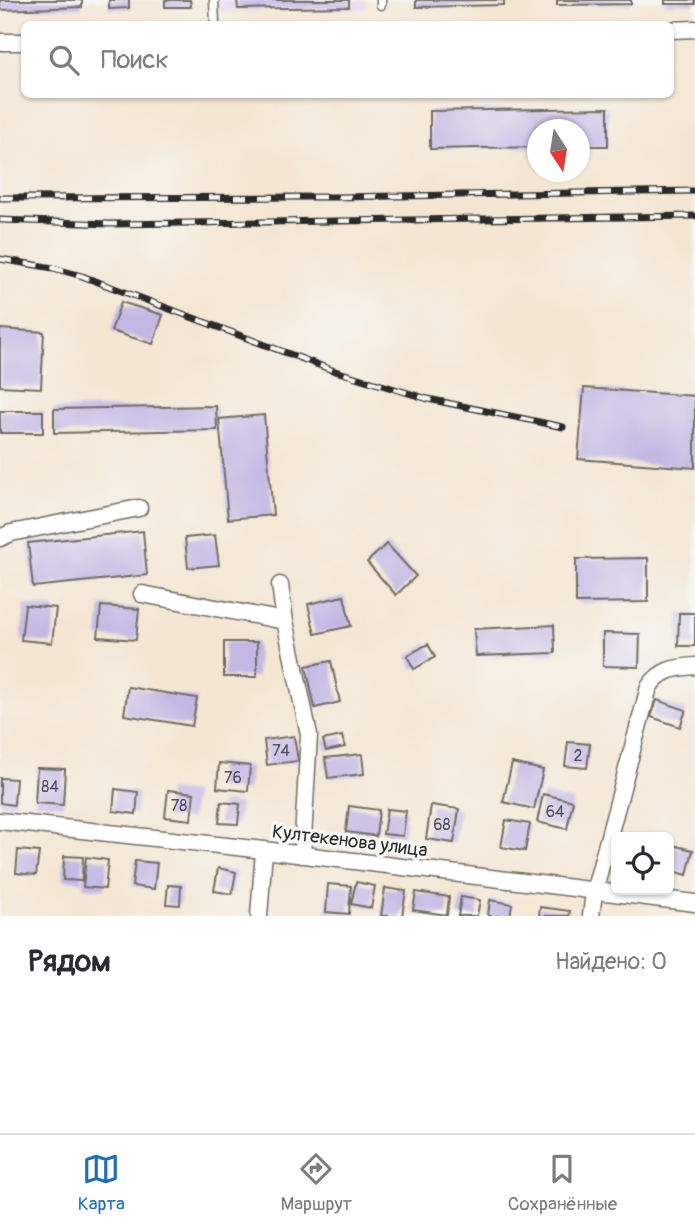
<!DOCTYPE html>
<html lang="ru">
<meta charset="utf-8">
<style>
:root{--surface:#fff;--page:#f2f2f3;--text:#2b2b33;--muted:#7c7c81;--line:#e1e1e2;--accent:#1f6fb2}
body{margin:0;font-family:Pangolin,sans-serif;background:var(--page);color:var(--text)}
.controls{position:absolute;right:21px;bottom:21px;display:grid;overflow:hidden;border-radius:10px;box-shadow:0 2px 5px #0004}
.controls button{width:63px;height:63px;display:grid;place-items:center;padding:0;border:0;border-bottom:2px solid var(--line);background:var(--surface);color:var(--text);font:35px sans-serif}
.compass{position:absolute;left:527px;top:119px;width:63px;height:63px;border-radius:50%;background:var(--surface);box-shadow:0 2px 5px #0004;rotate:168deg}
.list{margin:0;padding:0;list-style:none}
h2{display:flex;justify-content:space-between;align-items:center;height:91px;margin:0;padding:0 28px;font-size:30px}
h2 small{font-size:23px;font-weight:400;color:var(--muted)}
.icon{flex:none;width:38px;height:38px;fill:none;stroke:currentColor;stroke-width:2;stroke-linecap:round;stroke-linejoin:round}
.map{position:relative;flex:none;width:695px;height:916px;overflow:hidden}
.search{position:absolute;background:var(--surface);box-shadow:0 2px 5px #0004;left:21px;right:21px;top:21px;height:77px;display:flex;align-items:center;gap:18px;box-sizing:border-box;padding:0 24px;border-radius:10px;color:var(--muted);font-size:26px}
.sheet{height:217px;background:var(--surface)}
nav{display:flex;justify-content:space-around;align-items:center;box-sizing:border-box;height:98px;border-top:2px solid var(--line);background:var(--surface);font-size:19px;color:var(--muted)}
nav a{display:grid;justify-items:center;gap:4px}
nav .on{color:var(--accent)}
.map>svg:first-child{display:block}
.built{fill:#e9d2ee}
.building{fill:#c3b8e4}
.lines{fill:none;stroke-linecap:round;stroke-linejoin:round}
.lane-casing{stroke:#716c66;stroke-width:11}
.street-casing{stroke:#716c66;stroke-width:19}
.lane{stroke:#fff;stroke-width:8}
.street{stroke:#fff;stroke-width:16}
.rail-casing{stroke:#2b2b2b;stroke-width:7}
.rail{stroke:#f6f6f2;stroke-width:4.5;stroke-dasharray:13;stroke-linecap:butt}
.labels{text-anchor:middle;stroke-width:7;stroke-linejoin:round;paint-order:stroke}
.number-label{font-size:16px;fill:#514e59}
.street-label{font-size:19px;fill:#2b2b2b;stroke:#f6f6f2}
</style>
<div class="map">
<svg width="695" height="916" viewBox="0 0 695 916">
<rect width="100%" height="100%" fill="#f6f6f2"/>
<filter id="ink" filterUnits="userSpaceOnUse"><feTurbulence type="fractalNoise" baseFrequency=".0143" numOctaves="2"/><feDisplacementMap in="SourceGraphic" scale="14" xChannelSelector="R" yChannelSelector="G"/><feConvolveMatrix kernelMatrix="1 2 1 2 8 2 1 2 1" color-interpolation-filters="sRGB"/></filter>
<filter id="wash" filterUnits="userSpaceOnUse"><feTurbulence type="fractalNoise" baseFrequency=".00686" numOctaves="4" result="noise"/><feDisplacementMap in="SourceGraphic" scale="28" xChannelSelector="R" yChannelSelector="G"/><feGaussianBlur stdDeviation="1.57" result="paint"/><feColorMatrix in="noise" values="0 0 0 0 0 0 0 0 0 0 0 0 0 0 0 0 0 1.4 0 .05"/><feComposite in="paint" operator="in"/></filter>
<g filter="url(#wash)">
<rect width="100%" height="100%" fill="#f4e6d3"/>
<path class="built" d="M216,0H366V9L216,12Z"/>
<g id="blocks">
<path class="building" d="M0,0H82V7L0,10Z
M109,0H129V8L109,9Z
M165,0H190L191,7H165Z
M237,0H349V7L238,9Z
M416,0H504V5L416,7Z
M557,0H631V4L557,5Z
M665,0H695V4H665Z
M608,108V146H580V130H538V147L430,149V111Z
M121,302L163,315L153,344L111,331Z
M0,329L44,332L41,388L0,386Z
M584,388L695,396V468L578,459Z
M216,406L217,430L54,433V409Z
M0,411H43V433H0Z
M264,415L273,515L228,519L219,419Z
M143,531L147,575L33,587L28,543Z
M215,535L219,565L188,568L185,538Z
M387,544L416,576L396,595L367,562Z
M648,558V602L576,603V559Z
M344,596L351,626L315,634L308,604Z
M25,605L56,608L52,643L21,640Z
M101,606L139,609L136,640L98,637Z
M679,613H695V646H678Z
M554,625L555,653L476,656L474,629Z
M603,633L640,634L639,667L603,666Z
M224,642H257V677H224Z
M428,644L435,657L414,669L407,656Z
M331,661L340,702L315,708L306,666Z
M128,687L197,698L192,726L124,715Z
M657,700L686,710L680,727L651,717Z
M294,736L298,761L267,765L264,740Z
M342,736L345,747L326,751L323,740Z
M568,742L590,744L587,768L565,766Z
M362,754L364,774L328,778L325,758Z
M219,763L250,766L248,791L217,788Z
M512,763L543,770L534,809L503,802Z
M37,768L65,769L63,805L35,803Z
M0,778L16,779L14,805L0,803Z
M115,789L138,792L136,814L113,811Z
M168,790L194,793L191,820L165,817Z
M543,794L573,801L567,829L537,822Z
M221,802L240,804L238,824L219,823Z
M431,805L459,809L454,843L426,839Z
M349,806L379,810L376,836L346,832Z
M387,809L406,811L403,836L383,834Z
M506,820L530,824L525,851L501,847Z
M672,845L693,850L687,875L669,870Z
M18,850L39,852L36,875L16,873Z
M64,856L83,857L82,881L63,880Z
M86,857L108,860L105,889L83,887Z
M135,861L157,863L154,889L132,886Z
M218,868L236,872L232,894L214,891Z
M356,882L375,886L371,908L351,904Z
M328,884L351,886L349,914L326,912Z
M168,885L181,886L180,905L166,904Z
M385,888L406,891L402,916H381Z
M416,892L449,897L447,915L413,910Z
M461,897L480,900L477,916H458Z
M490,900L512,904L510,916H488Z
M540,907L570,911L569,916H539Z"/>
</g>
</g>
<g filter="url(#ink)">
<use href="#blocks" fill-opacity="0" stroke="#716c66" stroke-width="2"/>
<g class="lines">
<defs>
<path id="lane" d="M214,0L215,24
M381,0V5"/>
<path id="street" d="M670,30L695,29
M0,42H24
M0,538L11,533L139,508
M280,585L285,621L309,735L302,855
M142,594L285,621
M0,821L264,850L695,903
M259,916L264,850
M591,916L594,892L649,687C661,669 674,668 695,666"/>
</defs>
<use href="#lane" class="lane-casing"/>
<use href="#street" class="street-casing"/>
<use href="#lane" class="lane"/>
<use href="#street" class="street"/>
<defs>
<path id="rail" d="M0,198L337,197L695,191
M0,220L109,224L695,216
M0,259L53,268L82,276L332,370L428,399L563,427"/>
</defs>
<use href="#rail" class="rail-casing"/>
<use href="#rail" class="rail"/>
</g>
</g>
<g class="labels">
<g class="number-label">
<text x="281" y="756">74</text>
<text x="578" y="761">2</text>
<text x="233" y="783">76</text>
<text x="50" y="792">84</text>
<text x="179" y="811">78</text>
<text x="555" y="817">64</text>
<text x="442" y="830">68</text>
</g>
<g class="street-label">
<text transform="translate(350 840) rotate(7)" y="7">Култекенова улица</text>
</g>
</g>
</svg>
<div class="controls">
<button><svg class="icon" aria-label="locate" viewBox="0 0 24 24"><circle cx="12" cy="12" r="6"/><path d="M12 2v4M12 18v4M2 12h4M18 12h4"/></svg></button>
</div>
<svg class="compass" viewBox="-18 -18 36 36"><path d="M0-13l5 13h-10z" fill="#e53935"/><path d="M0 13l5-13h-10z" fill="#7c7c81"/></svg>
<div class="search"><svg class="icon" aria-label="search" viewBox="0 0 24 24"><circle cx="10" cy="10" r="6"/><path d="M15 15l6 6"/></svg>Поиск</div>
</div>
<section class="sheet">
<h2>Рядом<small>Найдено: 0</small></h2>
<ul class="list">
</ul>
</section>
<nav>
<a class="on"><svg class="icon" aria-label="map" viewBox="0 0 24 24"><path d="M3 6l6-2 6 2 6-2v14l-6 2-6-2-6 2zM9 4v14M15 6v14"/></svg>Карта</a>
<a><svg class="icon" aria-label="directions" viewBox="0 0 24 24"><path d="M12 3l9 9-9 9-9-9zM9 14v-3h6M13 9l2 2-2 2"/></svg>Маршрут</a>
<a><svg class="icon" aria-label="saved" viewBox="0 0 24 24"><path d="M7 4h10v16l-5-4-5 4z"/></svg>Сохранённые</a>
</nav>
